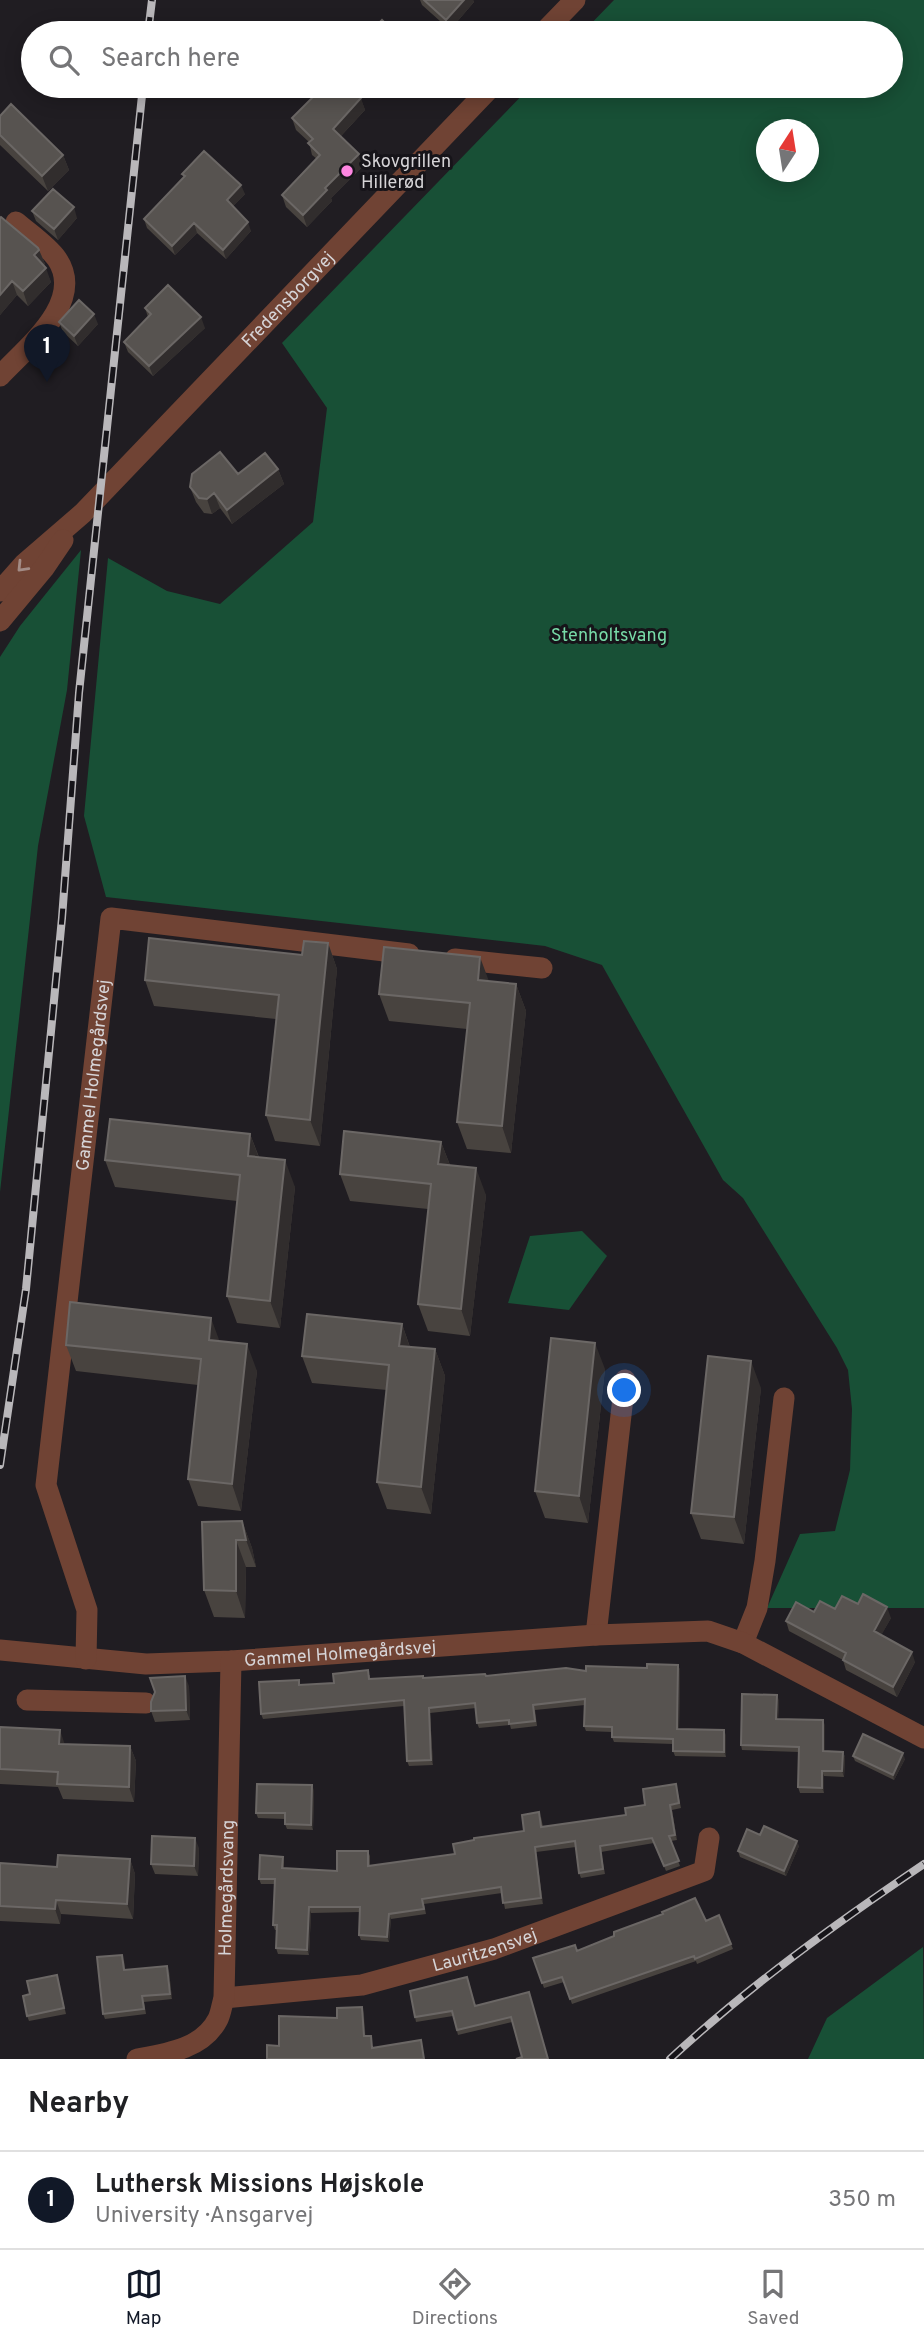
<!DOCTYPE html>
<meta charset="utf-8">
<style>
:root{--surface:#fff;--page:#f6f6f6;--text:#202124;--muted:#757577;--line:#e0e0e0;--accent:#111827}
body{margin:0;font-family:Overpass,sans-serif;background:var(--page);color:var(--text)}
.compass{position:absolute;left:756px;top:119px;width:63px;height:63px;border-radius:50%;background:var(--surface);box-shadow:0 4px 18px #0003;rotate:12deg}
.you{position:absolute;left:625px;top:1391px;width:24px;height:24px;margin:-18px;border:5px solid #fff;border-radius:50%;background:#1a73e8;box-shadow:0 0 0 10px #1a73e833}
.badge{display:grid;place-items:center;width:46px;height:46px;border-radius:50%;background:var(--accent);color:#fff;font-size:23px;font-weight:700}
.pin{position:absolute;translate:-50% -58px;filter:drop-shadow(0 2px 4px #0008)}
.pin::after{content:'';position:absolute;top:37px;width:24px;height:21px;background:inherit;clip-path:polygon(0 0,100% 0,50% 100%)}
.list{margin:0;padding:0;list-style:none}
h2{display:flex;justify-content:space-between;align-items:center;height:91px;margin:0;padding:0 28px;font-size:30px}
h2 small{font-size:23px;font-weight:400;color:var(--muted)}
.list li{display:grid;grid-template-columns:46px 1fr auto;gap:21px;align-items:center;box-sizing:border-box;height:98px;padding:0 28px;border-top:2px solid var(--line)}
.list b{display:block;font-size:26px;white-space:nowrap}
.list p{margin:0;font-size:23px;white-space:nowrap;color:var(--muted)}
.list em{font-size:23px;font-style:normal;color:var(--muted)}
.icon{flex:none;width:38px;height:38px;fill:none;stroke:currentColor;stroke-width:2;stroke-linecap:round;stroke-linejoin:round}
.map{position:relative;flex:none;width:924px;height:2059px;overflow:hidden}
.search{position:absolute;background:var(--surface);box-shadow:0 4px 18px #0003;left:21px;right:21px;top:21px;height:77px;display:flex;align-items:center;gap:18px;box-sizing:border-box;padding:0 24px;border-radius:38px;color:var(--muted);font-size:26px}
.sheet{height:189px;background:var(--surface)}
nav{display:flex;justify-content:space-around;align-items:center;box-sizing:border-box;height:98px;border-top:2px solid var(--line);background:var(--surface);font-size:19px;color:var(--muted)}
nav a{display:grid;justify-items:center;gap:4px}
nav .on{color:var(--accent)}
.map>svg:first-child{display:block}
.green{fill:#185036;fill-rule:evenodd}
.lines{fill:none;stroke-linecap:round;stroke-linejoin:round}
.minor{stroke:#704334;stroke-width:21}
.rail-casing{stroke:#b9b7ba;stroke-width:8}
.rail{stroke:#161419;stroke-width:5;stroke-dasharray:16;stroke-linecap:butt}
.wall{fill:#48433f}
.shaded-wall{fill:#312d2d}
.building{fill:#575350;stroke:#6b6765;stroke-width:2}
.oneway{stroke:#a38c86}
.poi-dot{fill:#fe86e1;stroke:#161419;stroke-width:2.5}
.labels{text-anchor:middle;stroke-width:6;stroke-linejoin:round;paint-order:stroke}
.poi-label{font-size:18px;fill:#d6d4d7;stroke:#161419;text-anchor:start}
.street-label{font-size:18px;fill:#d6d4d7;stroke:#161419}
.park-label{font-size:18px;fill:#77daa7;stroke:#161419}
</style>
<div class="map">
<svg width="924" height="2059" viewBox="0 0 924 2059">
<rect width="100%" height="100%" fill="#201d22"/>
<path class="green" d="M614,0H924V1608H767L800,1534L835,1531L850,1470L852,1409L848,1370L837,1348L743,1198L723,1180L602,965L545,946L106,897L84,816L108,558L167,591L220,604L313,522L327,408L282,343L531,86H891V33H582ZM766,130H808V172H766Z
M81,550L67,690L38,846L0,1192V657L20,626Z
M582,1231L607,1256L569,1310L508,1303L530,1236Z
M923,1947L924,2059H808L827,2018Z"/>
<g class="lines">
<g class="minor">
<path d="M543,33L575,0"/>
<path d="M0,376C26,348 86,302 57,259C47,245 30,234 16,222"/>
<path id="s1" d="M0,591L24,564L83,513L492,86"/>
<path d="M0,621L44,568L63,540"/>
<path d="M455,959L542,968"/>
<path d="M596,1635L625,1380"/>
<path d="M743,1643L757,1608L765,1561L784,1398"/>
<path id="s2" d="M0,1650L146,1664L231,1661L596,1635L708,1631L743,1643L924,1738"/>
<path id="s3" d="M86,1659L87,1610L46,1485L111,918L409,954"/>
<path d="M27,1700L146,1703"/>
<path id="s4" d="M224,1998L362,1985L494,1949L704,1871L709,1838"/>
<path id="s5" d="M137,2059C166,2054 203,2049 218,2019C221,2013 222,2004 224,1998L231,1661"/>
</g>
<defs>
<path id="rail" d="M148,33L152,0
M0,1465L26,1289L62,918L79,693L143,86
M670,2059C749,1986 835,1924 924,1864"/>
</defs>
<use href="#rail" class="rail-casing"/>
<use href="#rail" class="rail"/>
</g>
<path class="wall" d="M420,0H473L474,2L450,30L422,5Z
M360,97L365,110L341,136L363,166L331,198L332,201L307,227L286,207L282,195L317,159L312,155L309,142L296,130L292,118Z
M0,116L63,155L69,170L48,191L0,145Z
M182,174L245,194L233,206L251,231L226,259L197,233L175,255L147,228L144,219L184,178Z
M32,211L77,218L58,240L36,221Z
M0,218L39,250L45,264L43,265L51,282L28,306L17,295L0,315Z
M145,308L205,328L153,376L128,352L124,342L148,317Z
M59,322L98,324L78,346L63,332Z
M278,469L284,484L232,524L220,508L212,514L204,513L196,502L190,487L238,474Z
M328,943L337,969L320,1146L275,1141L266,1115L276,1019L154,1006L145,980L302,955Z
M489,981L516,984L526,1011L511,1153L467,1149L457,1122L467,1029L389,1021L379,994Z
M250,1134L259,1157L295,1187L280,1328L237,1323L227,1296L237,1201L115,1187L105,1160Z
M441,1142L450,1165L486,1195L470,1336L428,1331L418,1304L428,1209L350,1201L340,1174Z
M402,1324L410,1347L435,1349L445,1376L431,1514L387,1509L377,1482L387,1390L312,1383L302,1356Z
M220,1341L257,1371L241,1511L198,1506L188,1479L198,1385L76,1371L66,1345Z
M605,1369L588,1523L545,1518L535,1491Z
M761,1388L744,1544L701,1539L691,1513Z
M242,1521L252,1548L256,1567H246L245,1618L214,1617L204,1590Z
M858,1604L891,1618L881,1635L915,1662L897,1697L846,1670L843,1660L789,1631L786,1621L814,1612Z
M678,1665L680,1670L679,1729L726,1735V1757L675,1756L673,1751V1744L614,1742L612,1737V1732L586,1731L584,1726L585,1705L535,1710L537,1726L511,1729L510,1725L479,1728L477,1723L476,1708L430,1713L433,1765L409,1766L407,1761L404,1706L263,1719L261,1714L301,1685L334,1683L370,1675V1679L424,1678L647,1668Z
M189,1686L190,1720L155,1722L151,1711Z
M779,1700L778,1719L825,1725V1751L843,1752L845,1757L844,1777L824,1776V1793H800L798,1787L799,1752L742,1750L741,1745Z
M0,1727L65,1744L130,1746L136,1761L134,1802L63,1799L58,1787L0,1784Z
M853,1756L905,1759L894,1780L855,1761Z
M676,1784L681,1808L672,1810L677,1840L671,1841L680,1866L666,1871L654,1843L601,1852L605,1874L581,1878L579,1873L576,1847L536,1852L543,1904L505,1909L502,1893L424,1904L426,1914L391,1919L389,1942L361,1940L359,1935L360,1912L311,1913L309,1955L278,1954L276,1948L277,1930H275L273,1925L275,1884H261L259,1879L283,1857L284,1862V1868L337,1871L368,1851L370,1856V1866L455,1854L474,1840L524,1831L541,1817L543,1827L626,1815L645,1805Z
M314,1790L313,1830L287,1829L285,1824V1819L258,1818L256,1813Z
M760,1835L799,1846L786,1876L740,1857L738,1851Z
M199,1848L198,1876L155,1874L151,1864Z
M130,1859L135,1874L133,1919L61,1914L60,1924L0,1921V1863L57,1867Z
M719,1915L733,1949L697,1964L696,1961L572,2004L564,1982L544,1988L533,1958L577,1951L706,1921Z
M124,1960L125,1970L169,1971L172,1999L144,2002L146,2014L105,2019L103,2014Z
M57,1975L66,2014L29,2021L27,2016L30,1994Z
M469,1982L475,2006L529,1992L522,2057L512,2022L458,2035L453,2016L416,2022L415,2017Z"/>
<path class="shaded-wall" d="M464,0H473L474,2L450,30L446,20Z
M355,86H370L356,101L352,89Z
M361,98L365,110L337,140L333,129Z
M359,154L363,166L331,198L332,201L307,227L303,215L325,188Z
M63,155L69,170L48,191L42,176Z
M241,185L245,194L230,209L227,200Z
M74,207L77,218L58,240L54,229Z
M248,222L251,231L226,259L223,250Z
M194,223L197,233L175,255L172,246Z
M39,250L45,264L39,270L34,255Z
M46,268L51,282L28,306L23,291Z
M12,281L17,295L0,315V295Z
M94,314L98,324L78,346L74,336Z
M201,317L205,328L153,376L149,366Z
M278,469L284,484L232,524L227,510Z
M214,493L220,508L212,514L207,499Z
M328,943L337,969L320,1146L310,1120Z
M480,957L490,984L478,980Z
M516,984L526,1011L511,1153L502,1126Z
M250,1134L260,1161L248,1156Z
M441,1142L451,1168L438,1164Z
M285,1160L295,1187L280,1328L270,1301Z
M476,1168L486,1195L470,1336L461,1309Z
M211,1318L221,1345L209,1340Z
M402,1324L411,1351L399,1346Z
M595,1343L605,1369L588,1523L579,1496Z
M247,1344L257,1371L241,1511L232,1484Z
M435,1349L445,1376L431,1514L421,1487Z
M751,1361L761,1388L744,1544L734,1517Z
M242,1521L252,1548L256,1567L246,1540Z
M236,1540L246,1567L245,1618L236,1591Z
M887,1607L891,1618L878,1641L874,1631Z
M912,1652L915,1662L897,1697L893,1687Z
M678,1665L680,1670L679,1734L677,1729Z
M185,1676L189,1686L190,1720L186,1710Z
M777,1695L779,1700L778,1724L776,1719Z
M429,1708L430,1713L433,1765L431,1760Z
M823,1720L825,1725V1756L823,1751Z
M60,1730L65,1745L59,1744Z
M724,1730L726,1735V1757L724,1752Z
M130,1746L136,1761L134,1802L129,1787Z
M843,1752L845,1757L844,1777L842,1771Z
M903,1753L905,1759L894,1780L893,1775Z
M822,1771L824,1776V1793L822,1788Z
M312,1785L314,1790L313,1830L311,1825Z
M670,1805L672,1810L677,1840L675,1835Z
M195,1838L199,1848L198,1876L194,1866Z
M797,1841L799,1846L786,1876L784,1871Z
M535,1847L536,1852L543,1904L541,1898Z
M130,1859L135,1874L133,1919L127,1904Z
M56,1900L61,1914L60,1924L55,1909Z
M309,1907L311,1913L309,1955L307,1950Z
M389,1914L391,1919L389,1942L387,1937Z
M167,1966L169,1971L172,1999L170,1994Z
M362,2007L364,2013L366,2043L364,2036Z"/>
<path class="building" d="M424,0H464L446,20Z
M382,20L393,31L399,24L408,33H369Z
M324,86H355L352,89L361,98L333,129L359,154L325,188L327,190L303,215L282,195L320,155L308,143L313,139L292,118Z
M11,104L63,155L42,176L0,135V116Z
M204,151L241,185L227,200L248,222L223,250L194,223L172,246L144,219L185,176L182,174Z
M53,189L74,207L54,229L32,211Z
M1,217L38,248L39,250L34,255L46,268L23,291L12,281L0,295V218Z
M168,285L201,317L149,366L124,342L151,314L145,308Z
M79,300L94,314L74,336L59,322Z
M220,452L238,474L265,453L278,469L227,510L214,493L207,499L199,498L190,487L192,474Z
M149,938L302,955L304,941L328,943L310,1120L266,1115L279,995L145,980Z
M384,947L480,957L478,980L516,984L502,1126L457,1122L470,1003L379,994Z
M110,1119L250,1134L248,1156L285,1160L270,1301L227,1296L240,1175L105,1160Z
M344,1131L441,1142L438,1164L476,1168L461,1309L418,1304L431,1184L340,1174Z
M70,1302L211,1318L209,1340L247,1344L232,1484L188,1479L201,1359L66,1345Z
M307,1314L402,1324L399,1346L435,1349L421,1487L377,1482L389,1365L302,1356Z
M551,1338L595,1343L579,1496L535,1491Z
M708,1356L751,1361L734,1517L691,1513Z
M242,1521L246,1540H236V1591L204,1590L202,1522Z
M863,1594L887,1607L874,1631L912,1652L893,1687L843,1660L846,1653L786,1621L796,1602L814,1612L820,1601L835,1609L842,1596L858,1604Z
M647,1664L678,1665L677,1729L724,1730V1752L673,1751V1739L612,1737V1727L584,1726L585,1699L533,1705L535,1721L509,1724V1720L477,1723L475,1703L429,1708L431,1760L407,1761L404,1700L261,1714L259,1682L299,1680V1685L334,1683L333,1674L368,1670L369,1679L423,1676V1678L485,1674L486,1676L566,1668L586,1671V1666L647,1668Z
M185,1676L186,1710L151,1711V1702L155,1692L150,1678Z
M742,1694L777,1695L776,1719L823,1720V1751L843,1752L842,1771H822V1788L798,1787L799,1747L741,1745Z
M0,1727L60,1730L59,1744L130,1746L129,1787L57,1784L58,1772L0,1769Z
M863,1734L903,1753L893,1775L853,1756Z
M257,1784L312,1785L311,1825L285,1824V1813H256Z
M676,1784L679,1803L670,1805L675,1835L669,1836L679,1861L664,1866L652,1838L600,1846L603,1869L579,1873L575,1841L535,1847L541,1898L503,1903L501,1887L422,1899L424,1909L389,1914L387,1937L359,1935L360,1907H309L307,1950L276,1948L277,1925H273L275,1879H259L260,1855L283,1857L282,1868L337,1871V1851H368V1866L455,1854L453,1844L474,1840V1838L524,1831L522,1815L539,1812L541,1827L626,1815L625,1808L645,1805L643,1789Z
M764,1826L797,1841L784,1871L738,1851L747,1829L760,1835Z
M152,1836L195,1838L194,1866L151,1864Z
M58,1855L130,1859L127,1904L56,1900L55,1909L0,1906V1863L57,1867Z
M695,1898L706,1921L719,1915L731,1944L695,1959L694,1956L570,1999L562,1977L542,1983L533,1958L575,1945L577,1951L614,1936V1932L663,1914L662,1912Z
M122,1955L124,1970L167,1966L170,1994L142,1996L144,2009L103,2014L97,1957Z
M57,1975L64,2008L27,2016L23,1996L30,1994L27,1981Z
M467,1977L475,2006L529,1992L548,2059H516L522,2057L511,2017L457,2030L452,2011L415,2017L410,1991Z
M362,2007L364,2036H371L372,2048L421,2040L424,2059H267V2045L279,2046V2016L337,2018V2008Z"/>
<defs><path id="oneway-chevron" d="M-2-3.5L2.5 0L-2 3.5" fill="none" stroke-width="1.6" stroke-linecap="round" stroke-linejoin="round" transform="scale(1.75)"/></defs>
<use class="oneway" href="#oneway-chevron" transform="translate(22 567) rotate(134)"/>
<circle class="poi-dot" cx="347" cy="171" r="7"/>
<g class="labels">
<g class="poi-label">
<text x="361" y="167">Skovgrillen<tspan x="361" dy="21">Hillerød</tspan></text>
</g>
<g class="street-label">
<text dy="6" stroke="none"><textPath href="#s1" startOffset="410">Fredensborgvej</textPath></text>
<text dy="6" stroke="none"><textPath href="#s3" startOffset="593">Gammel Holmegårdsvej</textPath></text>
<text dy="6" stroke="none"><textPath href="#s2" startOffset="341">Gammel Holmegårdsvej</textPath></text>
<text dy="6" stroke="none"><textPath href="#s5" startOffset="226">Holmegårdsvang</textPath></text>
<text dy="6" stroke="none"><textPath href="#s4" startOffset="266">Lauritzensvej</textPath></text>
</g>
<g class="park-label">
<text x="609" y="641">Stenholtsvang</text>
</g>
</g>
</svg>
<svg class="compass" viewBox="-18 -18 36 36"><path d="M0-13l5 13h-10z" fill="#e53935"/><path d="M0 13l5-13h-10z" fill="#757577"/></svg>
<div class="you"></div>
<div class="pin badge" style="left:47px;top:382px">1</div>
<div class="search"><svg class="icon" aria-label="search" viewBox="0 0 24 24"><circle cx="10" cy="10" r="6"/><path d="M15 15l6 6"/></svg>Search here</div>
</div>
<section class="sheet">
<h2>Nearby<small></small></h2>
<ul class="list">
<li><span class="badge">1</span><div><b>Luthersk Missions Højskole</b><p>University · Ansgarvej</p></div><em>350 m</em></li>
</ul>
</section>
<nav>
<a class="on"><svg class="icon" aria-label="map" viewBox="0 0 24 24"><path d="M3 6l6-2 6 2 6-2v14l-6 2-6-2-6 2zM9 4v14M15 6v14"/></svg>Map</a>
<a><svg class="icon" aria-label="directions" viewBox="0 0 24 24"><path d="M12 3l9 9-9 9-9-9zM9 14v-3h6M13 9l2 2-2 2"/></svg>Directions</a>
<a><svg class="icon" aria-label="saved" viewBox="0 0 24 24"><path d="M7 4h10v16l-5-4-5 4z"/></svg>Saved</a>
</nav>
